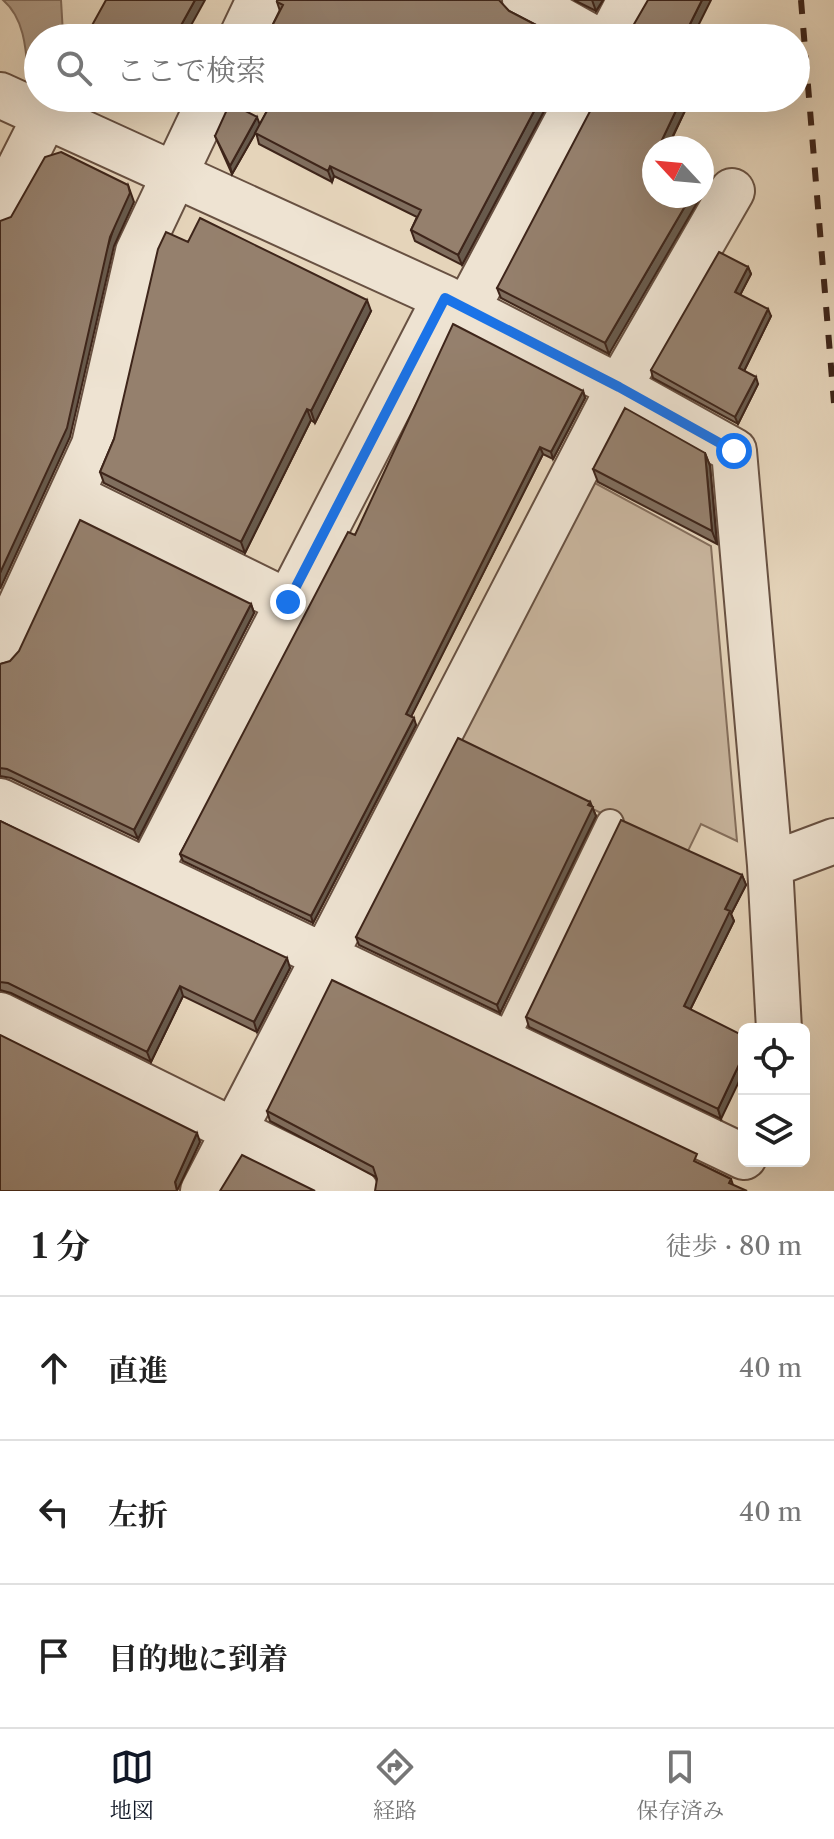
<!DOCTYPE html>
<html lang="ja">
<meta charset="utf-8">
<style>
:root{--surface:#fff;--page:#f6f6f6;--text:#222;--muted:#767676;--line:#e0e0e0;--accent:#111827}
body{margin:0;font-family:"Libre Caslon Text","Noto Serif JP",serif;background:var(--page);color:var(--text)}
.controls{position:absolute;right:24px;bottom:24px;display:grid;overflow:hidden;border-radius:12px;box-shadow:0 8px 32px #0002}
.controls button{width:72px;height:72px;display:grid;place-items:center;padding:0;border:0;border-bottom:2px solid var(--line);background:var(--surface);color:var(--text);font:40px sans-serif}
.compass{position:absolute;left:642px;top:136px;width:72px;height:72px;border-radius:50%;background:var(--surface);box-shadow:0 8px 32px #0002;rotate:296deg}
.stop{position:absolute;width:24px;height:24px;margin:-18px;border:6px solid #1a73e8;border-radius:50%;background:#fff}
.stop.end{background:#1a73e8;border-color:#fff;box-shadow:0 2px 8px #0008}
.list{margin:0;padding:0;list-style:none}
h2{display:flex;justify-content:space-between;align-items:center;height:104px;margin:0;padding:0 32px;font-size:34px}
h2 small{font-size:26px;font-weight:400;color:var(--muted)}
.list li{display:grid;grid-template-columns:52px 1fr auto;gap:24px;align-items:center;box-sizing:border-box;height:144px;padding:0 32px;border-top:2px solid var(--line)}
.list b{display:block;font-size:30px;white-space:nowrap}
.list em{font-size:26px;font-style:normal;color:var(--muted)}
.icon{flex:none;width:44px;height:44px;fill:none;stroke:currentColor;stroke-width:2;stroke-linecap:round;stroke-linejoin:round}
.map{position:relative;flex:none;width:834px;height:1191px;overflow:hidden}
.search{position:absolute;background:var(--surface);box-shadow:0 8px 32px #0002;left:24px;right:24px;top:24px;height:88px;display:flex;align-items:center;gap:20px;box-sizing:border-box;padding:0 28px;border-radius:44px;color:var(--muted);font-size:30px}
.sheet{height:536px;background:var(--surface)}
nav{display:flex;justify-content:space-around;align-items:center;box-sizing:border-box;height:112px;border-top:2px solid var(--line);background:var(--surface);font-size:22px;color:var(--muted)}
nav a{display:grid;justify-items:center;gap:4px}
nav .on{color:var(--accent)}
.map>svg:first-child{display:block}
.green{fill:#c9b69f;stroke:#846e5c;stroke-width:2}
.water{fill:#ac9884;stroke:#806a5a;stroke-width:2}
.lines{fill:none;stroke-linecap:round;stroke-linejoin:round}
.lane-casing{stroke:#685142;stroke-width:30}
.street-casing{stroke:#685142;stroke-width:48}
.lane{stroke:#eee3d2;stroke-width:26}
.street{stroke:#eee3d2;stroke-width:44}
.rail{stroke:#3e251a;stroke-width:6;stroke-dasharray:14 14;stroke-linecap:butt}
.wall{fill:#806e5e;stroke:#3e251a;stroke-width:2}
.shaded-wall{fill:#685a4c;stroke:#3e251a;stroke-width:2}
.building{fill:#95806d;stroke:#3e251a;stroke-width:2}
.route{stroke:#1a73e8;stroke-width:10}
</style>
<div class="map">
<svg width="834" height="1191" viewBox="0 0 834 1191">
<rect width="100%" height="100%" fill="#e5d4ba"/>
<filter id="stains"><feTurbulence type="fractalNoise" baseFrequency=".0025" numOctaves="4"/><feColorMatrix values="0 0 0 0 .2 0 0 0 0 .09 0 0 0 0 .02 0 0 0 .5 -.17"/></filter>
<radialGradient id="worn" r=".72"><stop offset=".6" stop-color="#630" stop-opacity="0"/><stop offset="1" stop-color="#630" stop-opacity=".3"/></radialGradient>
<path class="green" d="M582,476L711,546L737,841L701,824L686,855L447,737Z"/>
<path class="water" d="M3,0H61L63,34L62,38H38V79L28,74C26,48 24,18 3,0Z"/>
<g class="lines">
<defs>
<path id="lane" d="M504,1042L610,823"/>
<path id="street" d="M525,0L593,38
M241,38L259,0
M610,38L630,0
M0,95L445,298L619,387L734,451L770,865L779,1029
M0,206L45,117
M467,309L579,98
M71,495L288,602
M0,649L94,445L138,252L211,98
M0,801L744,1157
M770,865L834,841
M149,872L445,298
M0,1015L356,1191
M203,1191L619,387L732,191"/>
</defs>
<use href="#lane" class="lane-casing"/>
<use href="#street" class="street-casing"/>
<use href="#lane" class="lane"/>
<use href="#street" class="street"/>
<path class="rail" d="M801,0L834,403"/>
</g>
<path class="wall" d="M574,0H603L596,11Z
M277,2L501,3L509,11L561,38H273L270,30L280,11Z
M114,98H150L145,107L130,99L127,105Z
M274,98H551L462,265L415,241L411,230L417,217L334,176L332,182L259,144L256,132L232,174L215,136L260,124Z
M691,98L669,145L609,354L501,298L497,288Z
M188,242L371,311L315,423L311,420L245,553L104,483L100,472L114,439Z
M748,267L751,274L740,295L771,316L744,371L758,384L738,424L653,378L651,370Z
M583,391L585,398L553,459L543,454L411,716L416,725L313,923L183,861L180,854L355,535Z
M705,453L710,466L717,544L598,482L593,469Z
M251,604L254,613L138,839L11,778L0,776V664Z
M590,802L596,816L500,1013L359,945L356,937Z
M0,821L290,968L257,1032L183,996L151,1062L11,993L0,990Z
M742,875L746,885L731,914L734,921L690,1010L721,1119L529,1027L526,1017Z
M267,1111L700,1164L731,1179L733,1185L377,1180L376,1177L270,1121Z"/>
<path class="shaded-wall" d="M195,0H205L184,38H174Z
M592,0H603L596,11Z
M702,0H711L692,38H683Z
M124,98L130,99L127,105Z
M142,98H150L145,107Z
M541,98H551L462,265L458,255Z
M682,98H691L667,148L661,142Z
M257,117L260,125L232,174L230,166Z
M709,165L713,175L702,195V177Z
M330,166L334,176L332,182L328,171Z
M128,185L134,202L114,246L70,437L0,589V573Z
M691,196H701L609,354L605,343Z
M748,267L751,274L738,299L735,292Z
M367,300L371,311L315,423L311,411Z
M768,309L771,316L742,375L739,368Z
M756,377L758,384L738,424L735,417Z
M583,391L585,398L553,459L551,452Z
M307,409L311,420L245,553L241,542Z
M540,447L543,454L409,721L406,714Z
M705,453L710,466L717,544L712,531Z
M251,604L254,613L138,839L134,830Z
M414,718L416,725L313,923L311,916Z
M590,802L596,816L500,1013L497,1005Z
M742,875L746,885L731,914L734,921L687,1016L684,1006L725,909Z
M287,958L290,968L257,1032L254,1022Z
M180,986L183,996L151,1062L147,1052Z
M744,1054V1071L721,1119L718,1109Z
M197,1133L200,1142L177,1191L175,1182Z"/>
<path class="building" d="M106,0H195L174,38H85Z
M277,0H499L509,11L561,38H285L270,30L283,5L277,2Z
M648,0H702L683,38H626Z
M274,98H541L458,255L411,230L421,210L330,166L328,171L255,133Z
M597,98H682L661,142L674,148H654V196H691L605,343L497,288Z
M230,103L257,117L230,166L215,136Z
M61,152L128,185L130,193L110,237L67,428L0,573V221L11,217L45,157Z
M702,161L709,165L702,177Z
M200,218L367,300L311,411L307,409L241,542L100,472L114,439L158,249L166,232L188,242Z
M719,252L748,267L735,292L768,309L739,368L756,377L735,417L651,370Z
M453,324L583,391L551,452L540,447L406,714L414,718L311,916L180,854L348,532L355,535Z
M625,408L705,453L712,531L593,469Z
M80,520L251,604L134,830L7,769L0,768V664L10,661L19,651Z
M458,738L590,802L588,805L593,807L497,1005L356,937Z
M621,820L742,875L725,909L730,911L684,1006L744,1036V1054L718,1109L526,1017Z
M0,821L287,958L254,1022L180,986L147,1052L8,983L0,982Z
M332,980L697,1154L694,1161L731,1179L729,1183L747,1191H375L377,1179L373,1167L267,1111Z
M0,1035L197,1133L175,1182L177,1191H0Z
M242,1155L315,1191H220Z"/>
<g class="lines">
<path class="route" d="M288,602L445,298L619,387L734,451"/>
</g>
<rect width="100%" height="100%" filter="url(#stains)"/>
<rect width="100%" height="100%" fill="url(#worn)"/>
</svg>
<div class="controls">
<button><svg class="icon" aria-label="locate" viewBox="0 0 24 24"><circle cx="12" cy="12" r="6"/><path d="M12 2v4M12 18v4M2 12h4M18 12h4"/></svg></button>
<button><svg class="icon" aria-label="layers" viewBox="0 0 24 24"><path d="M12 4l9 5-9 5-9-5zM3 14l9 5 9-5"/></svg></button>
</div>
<svg class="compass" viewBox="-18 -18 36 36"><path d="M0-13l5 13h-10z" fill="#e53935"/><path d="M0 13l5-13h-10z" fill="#767676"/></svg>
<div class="stop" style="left:734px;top:451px"></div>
<div class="stop end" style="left:288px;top:602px"></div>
<div class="search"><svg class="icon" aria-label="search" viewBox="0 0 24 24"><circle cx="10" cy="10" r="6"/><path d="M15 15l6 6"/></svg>ここで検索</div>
</div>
<section class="sheet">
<h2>1 分<small>徒歩 · 80 m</small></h2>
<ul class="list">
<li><svg class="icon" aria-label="ahead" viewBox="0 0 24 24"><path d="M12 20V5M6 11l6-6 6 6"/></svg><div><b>直進</b></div><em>40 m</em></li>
<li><svg class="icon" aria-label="left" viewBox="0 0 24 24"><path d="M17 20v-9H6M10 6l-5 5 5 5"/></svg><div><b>左折</b></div><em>40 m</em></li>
<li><svg class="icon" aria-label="arrive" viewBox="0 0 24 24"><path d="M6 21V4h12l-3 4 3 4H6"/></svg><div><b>目的地に到着</b></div></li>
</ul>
</section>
<nav>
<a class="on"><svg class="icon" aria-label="map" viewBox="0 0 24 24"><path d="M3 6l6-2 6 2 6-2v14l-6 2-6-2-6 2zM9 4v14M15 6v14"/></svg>地図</a>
<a><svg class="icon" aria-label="directions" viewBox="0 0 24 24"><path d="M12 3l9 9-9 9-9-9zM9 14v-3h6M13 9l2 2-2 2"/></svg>経路</a>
<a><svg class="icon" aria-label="saved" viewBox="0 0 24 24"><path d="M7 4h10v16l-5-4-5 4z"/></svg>保存済み</a>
</nav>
